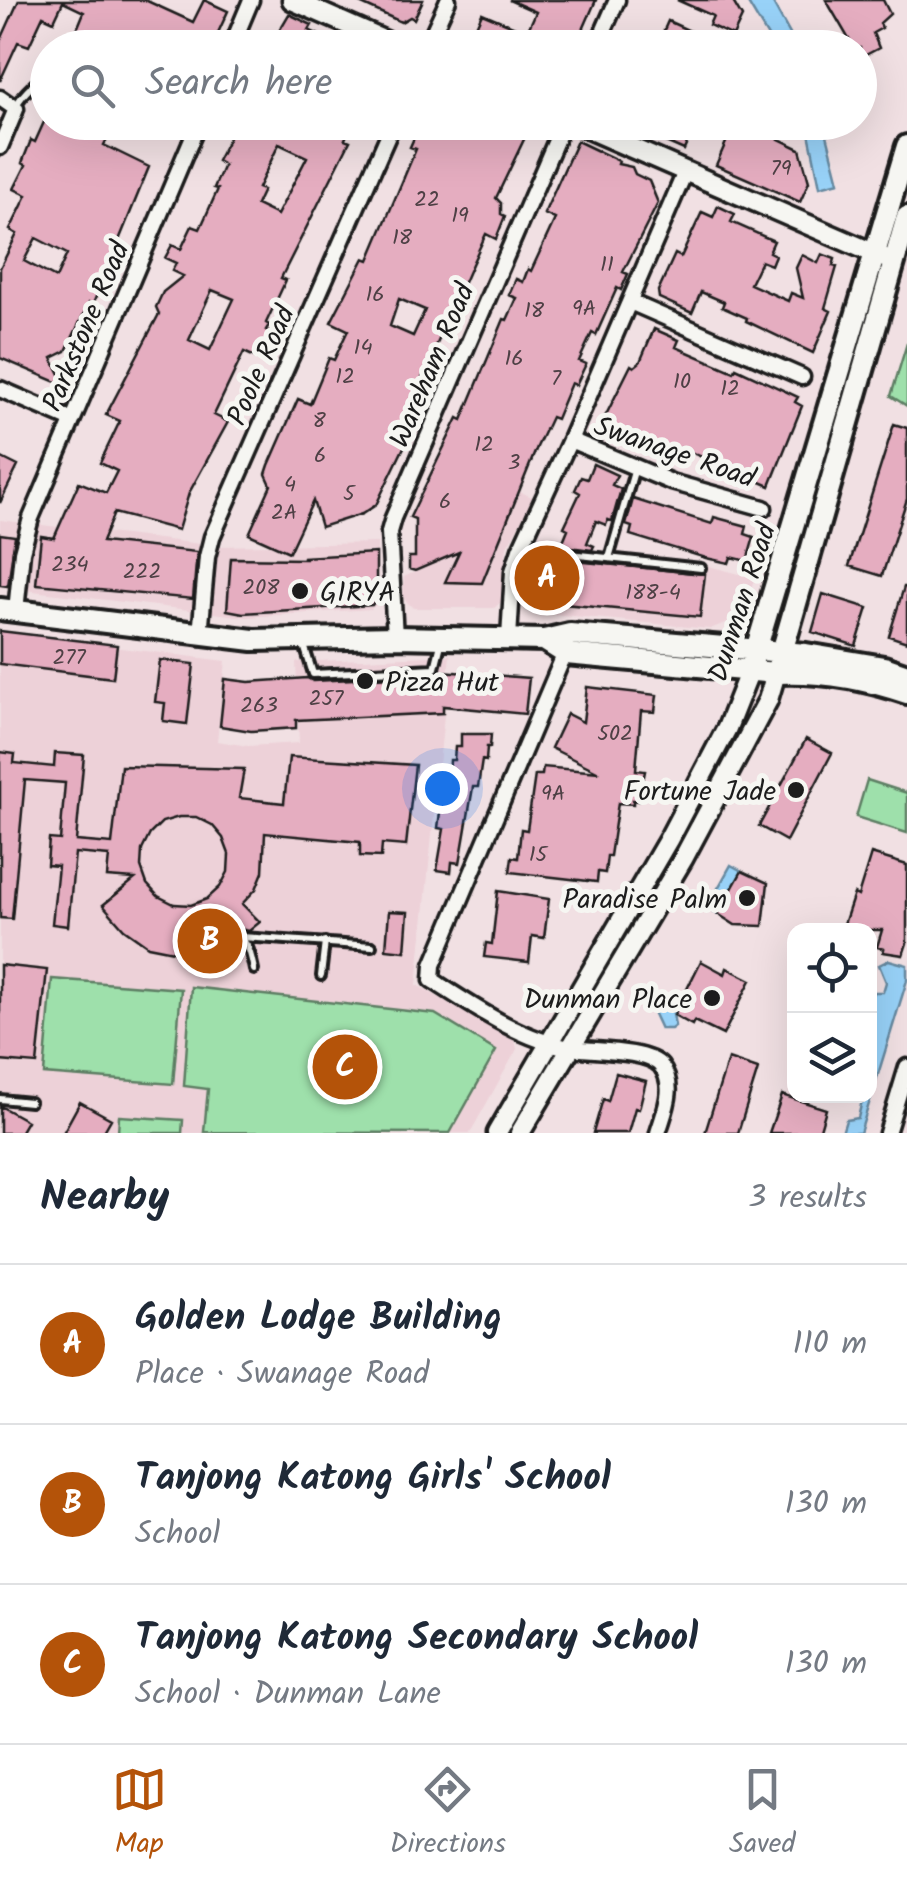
<!DOCTYPE html>
<meta charset="utf-8">
<style>
:root{--surface:#fff;--page:#f6f6f7;--text:#1f2937;--muted:#747a83;--line:#e0e1e3;--accent:#b45309}
body{margin:0;font-family:Kalam,sans-serif;background:var(--page);color:var(--text)}
.controls{position:absolute;right:30px;bottom:30px;display:grid;overflow:hidden;border-radius:20px;box-shadow:0 10px 40px #0002}
.controls button{width:90px;height:90px;display:grid;place-items:center;padding:0;border:0;border-bottom:2px solid var(--line);background:var(--surface);color:var(--text);font:50px sans-serif}
.you{position:absolute;left:442px;top:788px;width:35px;height:35px;margin:-25px;border:8px solid #fff;border-radius:50%;background:#1a73e8;box-shadow:0 0 0 15px #1a73e833}
.badge{display:grid;place-items:center;width:65px;height:65px;border-radius:50%;background:var(--accent);color:#fff;font-size:32px;font-weight:700}
.pin{position:absolute;translate:-50% -50%;border:5px solid #fff;box-shadow:0 2px 10px #0006}
.list{margin:0;padding:0;list-style:none}
h2{display:flex;justify-content:space-between;align-items:center;height:130px;margin:0;padding:0 40px;font-size:42px}
h2 small{font-size:32px;font-weight:400;color:var(--muted)}
.list li{display:grid;grid-template-columns:65px 1fr auto;gap:30px;align-items:center;box-sizing:border-box;height:160px;padding:0 40px;border-top:2px solid var(--line)}
.list b{display:block;font-size:38px;white-space:nowrap}
.list p{margin:0;font-size:32px;white-space:nowrap;color:var(--muted)}
.list em{font-size:32px;font-style:normal;color:var(--muted)}
.icon{flex:none;width:55px;height:55px;fill:none;stroke:currentColor;stroke-width:2;stroke-linecap:round;stroke-linejoin:round}
.map{position:relative;flex:none;width:907px;height:1133px;overflow:hidden}
.search{position:absolute;background:var(--surface);box-shadow:0 10px 40px #0002;left:30px;right:30px;top:30px;height:110px;display:flex;align-items:center;gap:25px;box-sizing:border-box;padding:0 35px;border-radius:55px;color:var(--muted);font-size:38px}
.sheet{height:610px;background:var(--surface)}
nav{display:flex;justify-content:space-around;align-items:center;box-sizing:border-box;height:140px;border-top:2px solid var(--line);background:var(--surface);font-size:28px;color:var(--muted)}
nav a{display:grid;justify-items:center;gap:5px}
nav .on{color:var(--accent)}
.map>svg:first-child{display:block}
.built{fill:#edd1d8}
.green{fill:#9ee0ab;stroke:#5d7e64;stroke-width:2.5}
.water{fill:#98d2f8;stroke:#6689a0;stroke-width:2.5}
.building{fill:#e5adc0;stroke:#1c1c1c;stroke-width:2.5;fill-rule:evenodd}
.lines{fill:none;stroke-linecap:round;stroke-linejoin:round}
.service-casing{stroke:#1c1c1c;stroke-width:14}
.minor-casing{stroke:#1c1c1c;stroke-width:21}
.tertiary-casing{stroke:#1c1c1c;stroke-width:25}
.secondary-casing{stroke:#1c1c1c;stroke-width:28}
.service{stroke:#f6f6f2;stroke-width:6}
.minor{stroke:#f6f6f2;stroke-width:14}
.tertiary{stroke:#f6f6f2;stroke-width:18}
.secondary{stroke:#f6f6f2;stroke-width:20}
.poi-dot{fill:#1c1c1c;stroke:#f6f6f2;stroke-width:4}
.labels{text-anchor:middle;stroke-width:10;stroke-linejoin:round;paint-order:stroke}
.number-label{font-size:22px;fill:#4e4045}
.street-label{font-size:28px;fill:#1c1c1c;stroke:#f6f6f2}
.poi-label{font-size:28px;fill:#1c1c1c;stroke:#f6f6f2;text-anchor:end}
</style>
<div class="map">
<svg width="907" height="1133" viewBox="0 0 907 1133">
<rect width="100%" height="100%" fill="#f1e0e3"/>
<filter id="ink" filterUnits="userSpaceOnUse"><feTurbulence type="fractalNoise" baseFrequency=".01" numOctaves="2"/><feDisplacementMap in="SourceGraphic" scale="20" xChannelSelector="R" yChannelSelector="G"/><feConvolveMatrix kernelMatrix="1 2 1 2 8 2 1 2 1" color-interpolation-filters="sRGB"/></filter>
<g filter="url(#ink)">
<path class="built" d="M483,475L534,498L507,546L501,602L494,608H413L403,598L404,577L447,557Z
M0,520L217,546L377,543L378,603L371,609L246,617L0,587Z
M535,545L693,562L755,578L741,611L728,622L710,629L531,612L525,604L530,554Z
M0,633L226,661L217,741L248,746L299,743L296,662L450,655L417,985L515,1041L517,1049L470,1133H0Z"/>
<path class="green" d="M907,343V406L891,396Z
M867,780L907,793V833L856,817Z
M52,979L181,989L173,1084L44,1074Z
M191,987L435,1014L496,1051L450,1133L204,1132L208,1089L184,1086Z
M119,1116L183,1120L182,1133H118Z"/>
<path class="water" d="M746,0H771L797,47H774Z
M807,123H824L839,182L820,187Z
M731,865L742,871L718,914L707,908Z
M889,960L907,965V980L860,1133H842L846,1120L858,1118L863,1096H870V1003L873,992H883L886,982L879,965Z
M663,1002L672,1007L675,1026L671,1029H661L654,1014L658,1004Z"/>
<path class="building" d="M19,0H145L193,22L204,0L228,11L211,48H80L84,38L75,34L84,12L63,2L54,21L43,16L29,46L18,42L0,81V42Z
M353,0H423L414,19L410,17L401,22Z
M509,0H596L575,48H484L488,37L474,31L482,13L527,32L536,12Z
M677,0H732L742,17L733,36L709,25L713,16Z
M826,0H883L890,14L880,23L882,28L873,33L879,48L860,58V48H854Z
M289,14L312,25L309,30L346,48H269Z
M668,21L727,48H656Z
M44,122H78L108,137L104,145L149,167L93,304L89,303L66,351L52,358L66,386L0,358V268L17,234L10,230L27,195L14,189L26,165L22,163L31,140L35,142ZM36,238L67,254L56,278L24,261Z
M237,122H353L345,139L350,141L281,278L286,280L266,323L269,325L266,330L276,335L270,349L263,345L257,358L244,352L214,415L228,422L189,493L178,530L114,513L102,542L197,552L193,599L36,584L41,536L54,538L79,482L106,493L117,471L100,463L120,421L106,415L159,314L156,307L163,292L183,276L172,271L176,263L165,258L172,245L181,249L192,226L200,229L218,189L214,188L224,165L217,161ZM279,144L307,157L277,215L256,205L263,190L258,188ZM212,290L234,299L210,350L189,340Z
M421,122H510L528,131L496,198L501,203V214L505,216L496,239L486,234L472,264L395,440L405,445L376,505L362,514L321,527L313,501L289,552L249,534L271,485L266,474L269,465L298,399L310,404L329,358L334,360L348,330L331,322L364,258L369,260L416,149L410,147ZM399,299L425,310L413,336L390,326Z
M620,122H696L684,150Z
M735,122H787L779,139L800,149L809,182L800,202L716,165Z
M577,141L619,161L618,164L632,167L635,174L649,181L658,203L623,272L628,274L621,290L617,288L596,335L592,333L579,361L586,364L576,385L571,383L556,419L551,417L537,447L482,583L445,582L459,552L415,571L409,569V557H415V519L410,517L458,418L462,420L504,319L507,320L517,298L509,295L516,279L523,282L528,269L531,271L555,219L544,214Z
M718,206L735,214L731,222L774,241L769,252L775,255L771,265L761,261L750,284L788,301L791,293L803,298L796,268L802,255L818,263L822,254L835,259L833,266L837,267L825,308L831,311L813,353L746,321L747,318L722,307L724,302L701,292L692,313L659,298L658,291L675,254L681,257L702,212L713,217Z
M654,329L679,340L676,347L734,372L736,368L798,397L795,402L802,406L770,486L681,448L679,452L667,446L664,454L610,429L612,423L604,419L631,365L634,367L640,362Z
M894,424L907,428V499L882,576L849,566Z
M0,457L18,466L0,503Z
M593,464L617,475L612,485L621,489L612,521L608,520L606,525L596,521L587,543L594,546L592,550L561,546L568,529L564,527L580,493L575,490L581,477L587,479Z
M633,499L712,524L714,517L747,526L745,534L754,537L747,561L731,557L729,563L706,558L630,535L632,527L626,525Z
M0,534L15,536L8,586L0,585Z
M376,553V599L372,605L243,613L227,610L231,558L307,559L302,557Z
M555,559L705,574L700,617L542,602L531,586L533,569L540,570L541,564L552,565Z
M904,587H907V642L889,636Z
M823,594L868,608L856,646L812,632Z
M0,631L117,645L113,678L0,664Z
M160,660L194,664L187,724L163,721L165,703L155,702Z
M441,671L529,678L525,714L443,706V713L296,720V728L251,731L220,726L225,679L249,682L307,678L313,681L435,675Z
M587,687L657,695L655,712L641,711L636,770L645,771L639,801L633,800V804L618,803L610,856H607L605,873L598,872L597,882L510,872L512,857L518,858L521,829L527,830L535,775H542L543,767L599,772L551,748L567,714L583,722Z
M461,734H491L490,747H487L486,761L482,760L478,787H473L460,863L452,862L451,872L437,870L444,829L438,828L442,796H448L450,760H454L455,747H461Z
M806,739L832,753L786,841L759,826Z
M0,752L15,754L14,763L54,767L55,753L84,755L76,841L112,844L121,766L244,769L239,798L284,803L289,757L415,765L406,846L382,844L381,857L360,856V842L265,833L263,872L256,889L242,904L260,922L249,931L226,926L202,937L196,951L178,952L148,946L124,929L103,905L135,879L107,877L109,856L75,853L68,926L52,924L58,866L47,865L49,839L60,840L65,783L25,780L12,919L0,918ZM179,817H196L212,825L223,838L229,854L228,872L220,887L207,899L191,905L174,904L158,896L147,884L141,867L142,850L150,834L162,822Z
M871,854L907,865V943L903,955L883,952L884,949L877,947L882,930H842L854,894L858,896Z
M742,871L768,883L763,926L735,925L718,914Z
M498,891L549,899L544,938L532,936L529,962L484,957L486,943L492,944Z
M389,911L408,912L405,951L386,949Z
M701,961L725,974L727,968L751,980L723,1035L694,1021L692,1025L674,1015Z
M0,965L47,970L37,1064L0,1061Z
M728,1059L758,1069L738,1133H705Z
M616,1073L646,1081L639,1109L635,1108L628,1133H593L603,1099L608,1101Z
M782,1095L826,1109L819,1133H769Z
M80,1102L111,1119L103,1133H63Z
M0,1106L27,1121L20,1133H0Z"/>
<g class="lines">
<defs>
<path id="service" d="M16,106C24,89 40,83 48,67
M523,549L701,568
M609,558L635,468
M304,645L313,674L435,668L441,644
M242,937L372,946
M212,967L203,950L206,942L229,932C249,939 250,951 254,970
M321,976L325,942
M0,1099L30,1102"/>
<path id="minor" d="M231,48L251,0
M426,48L448,0
M596,48L617,0
M0,98L16,109L0,147
M630,302L802,377
M0,389L72,420
M570,440L671,482L764,508
M16,611L22,552L31,518L199,122
M200,635L207,557L212,537L394,122
M395,637L389,532L393,518L564,122
M509,638L513,571L520,549L570,440L685,172
M567,648L433,965L432,980C474,1007 522,1040 571,1048C593,1051 648,1050 661,1066C677,1087 664,1112 658,1133
M887,1133L907,1067"/>
<path id="tertiary" d="M292,0L401,48
M572,122L894,262
M497,1133L668,840L727,728L750,670
M520,1133L683,859L768,700L776,673"/>
<path id="secondary" d="M0,609L253,640L395,637L544,640L570,634L806,654L884,667L907,675
M544,640L566,654L776,673C819,671 866,679 907,693
M750,670L907,146
M776,673L907,217"/>
</defs>
<use href="#service" class="service-casing"/>
<use href="#minor" class="minor-casing"/>
<use href="#tertiary" class="tertiary-casing"/>
<use href="#secondary" class="secondary-casing"/>
<use href="#service" class="service"/>
<use href="#minor" class="minor"/>
<use href="#tertiary" class="tertiary"/>
<use href="#secondary" class="secondary"/>
</g>
</g>
<g class="poi-dot">
<circle cx="300" cy="591" r="10"/>
<circle cx="365" cy="681" r="10"/>
<circle cx="796" cy="790" r="10"/>
<circle cx="747" cy="898" r="10"/>
<circle cx="712" cy="998" r="10"/>
</g>
<g class="labels">
<g class="number-label">
<text x="781" y="175">79</text>
<text x="427" y="206">22</text>
<text x="460" y="222">19</text>
<text x="402" y="244">18</text>
<text x="607" y="271">11</text>
<text x="375" y="301">16</text>
<text x="584" y="315">9A</text>
<text x="534" y="317">18</text>
<text x="363" y="354">14</text>
<text x="514" y="365">16</text>
<text x="345" y="383">12</text>
<text x="556" y="385">7</text>
<text x="682" y="388">10</text>
<text x="730" y="395">12</text>
<text x="319" y="427">8</text>
<text x="484" y="451">12</text>
<text x="320" y="462">6</text>
<text x="514" y="469">3</text>
<text x="290" y="491">4</text>
<text x="349" y="500">5</text>
<text x="445" y="508">6</text>
<text x="284" y="519">2A</text>
<text x="70" y="571">234</text>
<text x="142" y="578">222</text>
<text x="261" y="594">208</text>
<text x="653" y="599">188-4</text>
<text x="69" y="664">277</text>
<text x="326" y="705">257</text>
<text x="259" y="712">263</text>
<text x="615" y="740">502</text>
<text x="553" y="800">9A</text>
<text x="538" y="861">15</text>
</g>
<g class="street-label">
<text transform="translate(85 326) rotate(-67)" y="10">Parkstone Road</text>
<text transform="translate(260 365) rotate(-66)" y="10">Poole Road</text>
<text transform="translate(431 365) rotate(-67)" y="10">Wareham Road</text>
<text transform="translate(675 451) rotate(19)" y="10">Swanage Road</text>
<text transform="translate(741 602) rotate(-72)" y="10">Dunman Road</text>
</g>
<g class="poi-label">
<text x="320" y="601" text-anchor="start">G1RYA</text>
<text x="385" y="691" text-anchor="start">Pizza Hut</text>
<text x="776" y="800">Fortune Jade</text>
<text x="727" y="908">Paradise Palm</text>
<text x="692" y="1008">Dunman Place</text>
</g>
</g>
</svg>
<div class="controls">
<button><svg class="icon" aria-label="locate" viewBox="0 0 24 24"><circle cx="12" cy="12" r="6"/><path d="M12 2v4M12 18v4M2 12h4M18 12h4"/></svg></button>
<button><svg class="icon" aria-label="layers" viewBox="0 0 24 24"><path d="M12 4l9 5-9 5-9-5zM3 14l9 5 9-5"/></svg></button>
</div>
<div class="you"></div>
<div class="pin badge" style="left:547px;top:578px">A</div>
<div class="pin badge" style="left:210px;top:941px">B</div>
<div class="pin badge" style="left:345px;top:1067px">C</div>
<div class="search"><svg class="icon" aria-label="search" viewBox="0 0 24 24"><circle cx="10" cy="10" r="6"/><path d="M15 15l6 6"/></svg>Search here</div>
</div>
<section class="sheet">
<h2>Nearby<small>3 results</small></h2>
<ul class="list">
<li><span class="badge">A</span><div><b>Golden Lodge Building</b><p>Place · Swanage Road</p></div><em>110 m</em></li>
<li><span class="badge">B</span><div><b>Tanjong Katong Girls' School</b><p>School</p></div><em>130 m</em></li>
<li><span class="badge">C</span><div><b>Tanjong Katong Secondary School</b><p>School · Dunman Lane</p></div><em>130 m</em></li>
</ul>
</section>
<nav>
<a class="on"><svg class="icon" aria-label="map" viewBox="0 0 24 24"><path d="M3 6l6-2 6 2 6-2v14l-6 2-6-2-6 2zM9 4v14M15 6v14"/></svg>Map</a>
<a><svg class="icon" aria-label="directions" viewBox="0 0 24 24"><path d="M12 3l9 9-9 9-9-9zM9 14v-3h6M13 9l2 2-2 2"/></svg>Directions</a>
<a><svg class="icon" aria-label="saved" viewBox="0 0 24 24"><path d="M7 4h10v16l-5-4-5 4z"/></svg>Saved</a>
</nav>
